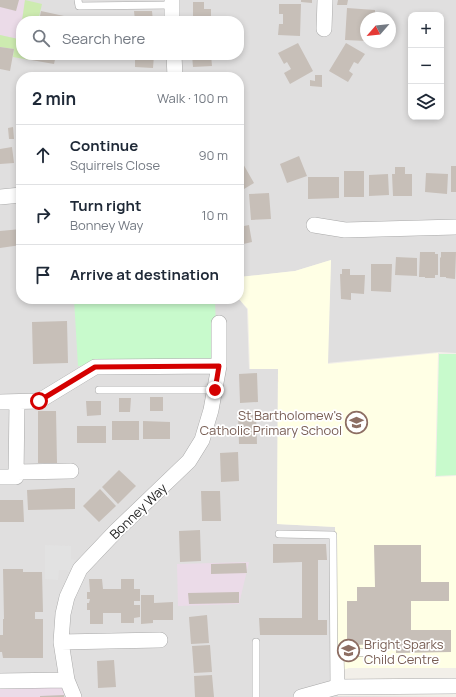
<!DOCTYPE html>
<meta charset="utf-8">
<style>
:root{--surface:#fff;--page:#f2f2f3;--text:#1f2937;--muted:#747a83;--line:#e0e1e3}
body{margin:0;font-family:Manrope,sans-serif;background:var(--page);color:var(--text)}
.controls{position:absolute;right:12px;top:12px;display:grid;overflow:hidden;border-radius:8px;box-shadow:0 2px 6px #0003}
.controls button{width:36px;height:36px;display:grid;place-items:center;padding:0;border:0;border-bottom:1px solid var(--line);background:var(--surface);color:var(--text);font:20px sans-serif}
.compass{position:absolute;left:360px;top:12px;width:36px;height:36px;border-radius:50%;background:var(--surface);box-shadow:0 2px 6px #0003;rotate:242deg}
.stop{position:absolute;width:12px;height:12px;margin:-9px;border:3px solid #d40000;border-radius:50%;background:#fff}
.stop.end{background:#d40000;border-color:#fff;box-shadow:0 1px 4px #0008}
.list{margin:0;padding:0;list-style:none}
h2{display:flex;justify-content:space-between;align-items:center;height:52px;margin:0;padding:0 16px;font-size:17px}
h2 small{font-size:13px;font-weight:400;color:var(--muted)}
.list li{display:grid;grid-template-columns:26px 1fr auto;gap:12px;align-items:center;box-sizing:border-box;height:60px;padding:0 16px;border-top:1px solid var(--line)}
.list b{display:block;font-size:15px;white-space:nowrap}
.list p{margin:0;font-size:13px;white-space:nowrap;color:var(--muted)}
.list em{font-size:13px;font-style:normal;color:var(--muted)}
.icon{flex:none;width:22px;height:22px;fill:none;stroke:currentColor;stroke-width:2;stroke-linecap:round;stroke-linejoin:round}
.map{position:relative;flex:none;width:456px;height:697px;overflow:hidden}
.search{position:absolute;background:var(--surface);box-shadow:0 2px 6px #0003;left:16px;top:16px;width:228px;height:44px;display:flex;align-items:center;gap:10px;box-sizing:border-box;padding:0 14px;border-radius:16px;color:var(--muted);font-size:15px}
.panel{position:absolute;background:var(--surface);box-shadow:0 2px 6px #0003;left:16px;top:72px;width:228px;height:232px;border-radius:16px}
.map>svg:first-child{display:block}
.residential{fill:#e0dfdf;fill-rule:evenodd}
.industrial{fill:#ebdbe8}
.education{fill:#ffffe5}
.grass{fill:#cdebb0}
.park{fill:#c8facc}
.parking{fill:#e2e2e2}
.building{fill:#c7bfb8}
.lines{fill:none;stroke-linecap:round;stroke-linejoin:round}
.lane-casing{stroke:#a9a9a9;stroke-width:8}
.street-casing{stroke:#a9a9a9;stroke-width:16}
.lane{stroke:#fff;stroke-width:7}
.street{stroke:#fff;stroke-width:15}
.route{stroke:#d40000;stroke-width:5}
.labels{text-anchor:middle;stroke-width:3.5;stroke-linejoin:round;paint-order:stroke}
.education-label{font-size:13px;fill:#785e54;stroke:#fff;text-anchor:end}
.street-label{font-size:13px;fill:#222;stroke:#fff}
</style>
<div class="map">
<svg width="456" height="697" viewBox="0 0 456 697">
<rect width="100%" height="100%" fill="#f2efe9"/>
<path class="residential" d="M0,0H456V353L439,352L327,363L331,260L295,271L239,277V77H21V299H239L247,309L249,369H278L277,524L335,527L338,696L456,697H0ZM411,15H441V117H411ZM366,18H390V42H366ZM21,21H239V55H21Z"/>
<path class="industrial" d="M0,0H25L19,39L0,35Z
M249,562L239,604L178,606L177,564Z
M60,685L64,689V697H0V686Z"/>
<path class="education" d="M331,260L328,364L438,353L435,477L456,476V668H349L337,672L335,527L277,524L278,369H250L248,309L239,299V277L295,271Z"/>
<path class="grass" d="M25,0L42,4L38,21H22Z
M21,25V55H31L30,60L13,57L14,49L0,47V35L18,39Z"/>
<path class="park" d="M74,299H215L217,364L78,366Z
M439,354H456V475L436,476Z"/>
<path class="parking" d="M45,545L71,546V559L76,560L69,572L67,570H59L58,580L45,579Z"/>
<path class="building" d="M0,0H19L16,11L0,7Z
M301,0H312V3L301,2Z
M338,0H348L347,5H337Z
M193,2H204V9H211V21H193Z
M279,4H301L300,36L278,35L279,24H283V14H279Z
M347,8L375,10V18H366V25H364V28L366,29V41L345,40Z
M41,11L64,16L63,21H39Z
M134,11H152L153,21H135Z
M298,43L313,71L290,84L284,73L291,69L287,62L284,64L278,53Z
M346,43L365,54L358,64L354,62L349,71L353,74L348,82L329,71Z
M0,47L14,49L10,71L0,69Z
M32,55H56L54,64L31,60Z
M135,55H154L153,68L135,67Z
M192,55H211L212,66L193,67Z
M214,72L215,77H196Z
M315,75H322V87L310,86V80L315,81Z
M13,127L14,139H9L8,128Z
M12,147L14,163L0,164V149Z
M299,156L307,176L287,183L280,164Z
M242,162L254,183L239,192V164Z
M451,166H456V192H451Z
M395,167H405V174H412V196H393L392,174H395Z
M344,171H364V197H344Z
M426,173L448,174L447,194L425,192Z
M388,174L389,195L369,196V175Z
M308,177H339V198L308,199Z
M269,193L271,219L251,220L249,194Z
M249,225L252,242L239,245V227Z
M21,229V245L0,248V231Z
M420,252H435V254H438V275H435V278H425V277H419Z
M441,252H456L455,279L446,278V277H440V258L441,257Z
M396,257L417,258V276L395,275Z
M371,264H392L391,292L371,291Z
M342,269H350V275H365L364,294L351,293V300L341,299L340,274H342Z
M67,321L68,363L33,364L32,322Z
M257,373L258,402L240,403L239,374Z
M150,397H163V411H150Z
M119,398H131L130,412H119Z
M86,401H101V415L87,416Z
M38,411H56L57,463H38Z
M238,415H256L257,444H239Z
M112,421H139V440H112Z
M143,421L170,422V439H143Z
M77,426H106V443H77Z
M238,452L239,481L221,482L220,453Z
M119,470L136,486L118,504L102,487Z
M65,488H75V509L28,510L27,490Z
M100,489L116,506L99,522L83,506Z
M201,491H220L221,521H202Z
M0,500H23L24,522H0Z
M200,530L201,561L180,562L179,531Z
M273,544H326L327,560H318V620H327V635H260L259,618H302V562L273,563Z
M374,545H421V582H449V601H411V630H451V652L396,653V644L347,645V601H357V587H375Z
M246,563L247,573L211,574V564Z
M3,569H23V572H42L43,612H35V619H43V658H3L2,652H0V635H3V619H4Z
M89,579H102L103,589H121V579H134V589H140V601H134V605H140V617L134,618V623H121V613H103V624H90V610H87V603H89L90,599H87V592H90Z
M239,592V603L189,604L188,593Z
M141,595H154V603L173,602V620H153V623L141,624Z
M207,615L209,643L191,644L189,617Z
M210,645L212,672L194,673L192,646Z
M114,660L116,687L98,688L97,661Z
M212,675L214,697H195L194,676Z
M64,695V697H40V696Z"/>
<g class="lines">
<defs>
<path id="lane" d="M78,0L79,6L171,5
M99,390H215
M279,534L333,535L334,688
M341,687L340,652L380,653
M256,697V642"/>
<path id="street" d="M172,0V21
M324,29L325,0
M174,55L175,77
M0,197L21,195
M314,225L345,230L456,227
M0,402L39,401L95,367L219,366
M17,472L71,471
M0,477H16L17,402
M61,642L160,640
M0,681L67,680
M74,697L67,680L61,642L63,614L67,597L80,569L116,531L189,461L202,440L211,410L219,366V323
M301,697L337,687L456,686"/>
</defs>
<use href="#lane" class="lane-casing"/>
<use href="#street" class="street-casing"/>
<use href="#lane" class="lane"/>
<use href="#street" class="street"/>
</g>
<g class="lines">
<path class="route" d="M39,401L95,367L219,366L215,390"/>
</g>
<defs>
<symbol id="school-ring" viewBox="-11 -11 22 22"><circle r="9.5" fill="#fff" stroke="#8d6e63" stroke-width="1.5"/><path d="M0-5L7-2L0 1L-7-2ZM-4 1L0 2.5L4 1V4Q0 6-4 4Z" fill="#8d6e63"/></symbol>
</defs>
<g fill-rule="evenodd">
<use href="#school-ring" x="344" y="410" width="25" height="25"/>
<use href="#school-ring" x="336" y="638" width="25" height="25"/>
</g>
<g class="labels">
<g class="education-label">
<text x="342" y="420">St Bartholomew's<tspan x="342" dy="15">Catholic Primary School</tspan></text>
<text x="364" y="649" text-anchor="start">Bright Sparks<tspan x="364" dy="15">Child Centre</tspan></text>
</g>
<g class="street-label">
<text transform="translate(138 511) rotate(-44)" y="5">Bonney Way</text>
</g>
</g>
</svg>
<div class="controls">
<button>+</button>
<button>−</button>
<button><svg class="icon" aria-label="layers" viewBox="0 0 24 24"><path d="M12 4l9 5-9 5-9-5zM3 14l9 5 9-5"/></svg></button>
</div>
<svg class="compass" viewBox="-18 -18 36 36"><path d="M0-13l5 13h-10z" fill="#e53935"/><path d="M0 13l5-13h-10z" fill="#747a83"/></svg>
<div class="stop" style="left:39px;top:401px"></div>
<div class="stop end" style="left:215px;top:390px"></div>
<div class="search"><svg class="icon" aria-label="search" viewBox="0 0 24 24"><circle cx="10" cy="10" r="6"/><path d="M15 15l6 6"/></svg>Search here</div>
<section class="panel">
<h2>2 min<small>Walk · 100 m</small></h2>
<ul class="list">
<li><svg class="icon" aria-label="ahead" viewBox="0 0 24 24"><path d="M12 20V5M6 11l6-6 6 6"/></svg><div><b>Continue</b><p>Squirrels Close</p></div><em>90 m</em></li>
<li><svg class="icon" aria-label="right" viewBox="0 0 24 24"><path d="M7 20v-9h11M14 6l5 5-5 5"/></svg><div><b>Turn right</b><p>Bonney Way</p></div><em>10 m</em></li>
<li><svg class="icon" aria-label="arrive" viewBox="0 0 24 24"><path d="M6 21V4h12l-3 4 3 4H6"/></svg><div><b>Arrive at destination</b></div></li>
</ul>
</section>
</div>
